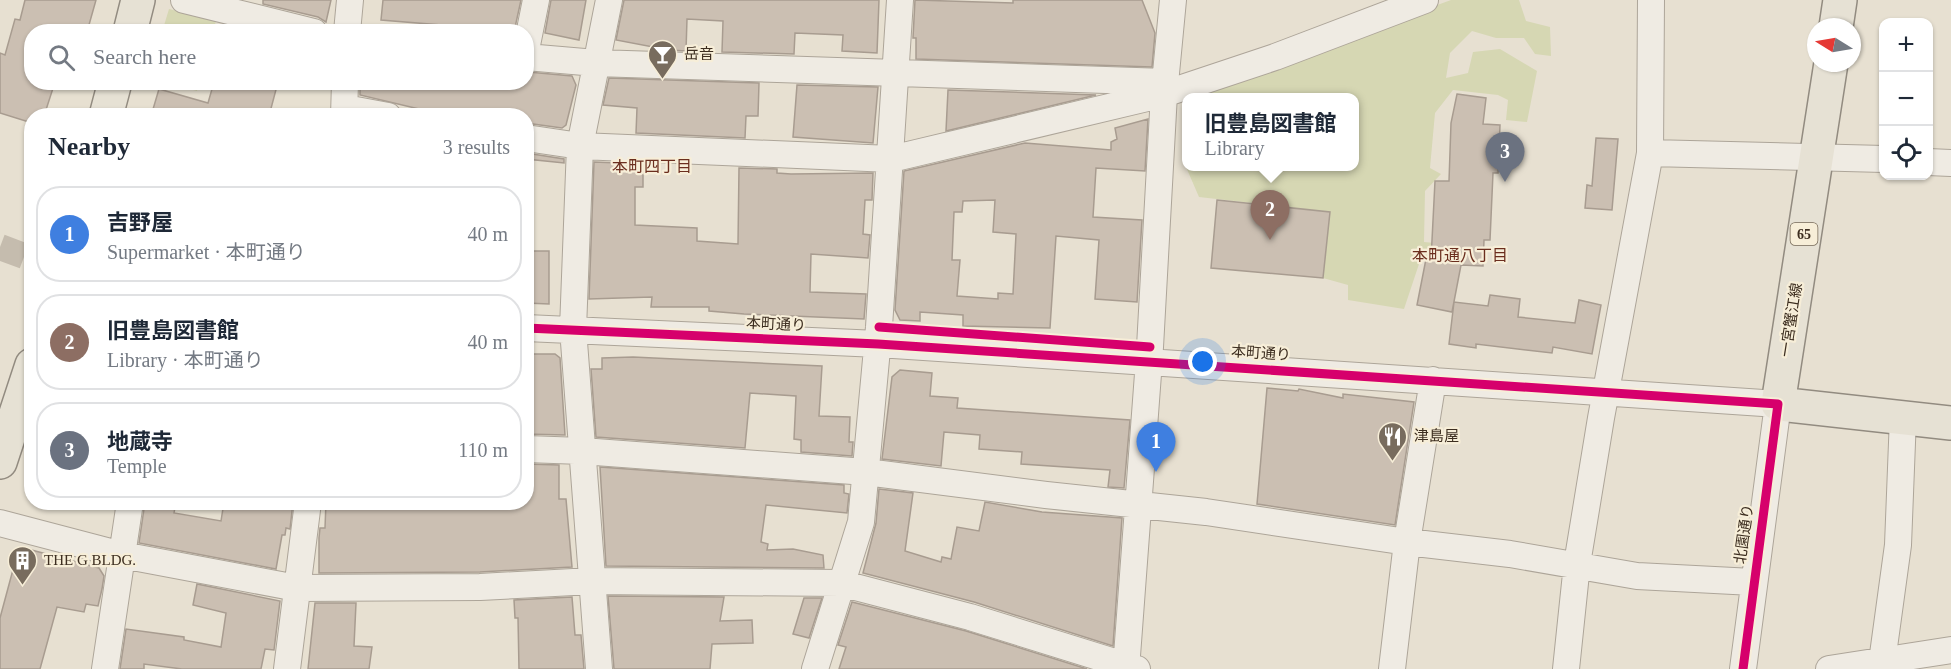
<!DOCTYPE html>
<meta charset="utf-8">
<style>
:root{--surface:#fff;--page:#f2f2f3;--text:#1f2937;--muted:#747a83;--line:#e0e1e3;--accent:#d93025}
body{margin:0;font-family:"Times New Roman","Noto Sans JP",serif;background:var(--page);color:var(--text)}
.controls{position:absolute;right:18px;top:18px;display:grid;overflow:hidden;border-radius:12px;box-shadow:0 2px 4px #0004}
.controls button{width:54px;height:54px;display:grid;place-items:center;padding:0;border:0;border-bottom:2px solid var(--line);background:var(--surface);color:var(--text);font:30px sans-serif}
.compass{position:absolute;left:1807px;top:18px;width:54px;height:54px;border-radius:50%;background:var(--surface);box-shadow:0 2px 4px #0004;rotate:281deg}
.you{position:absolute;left:1203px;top:362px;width:21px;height:21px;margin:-15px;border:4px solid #fff;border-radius:50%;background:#1a73e8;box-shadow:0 0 0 9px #1a73e833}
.badge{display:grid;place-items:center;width:39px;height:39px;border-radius:50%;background:var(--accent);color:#fff;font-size:20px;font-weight:700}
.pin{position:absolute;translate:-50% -50px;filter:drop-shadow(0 2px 3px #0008)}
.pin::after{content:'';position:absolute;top:32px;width:21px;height:18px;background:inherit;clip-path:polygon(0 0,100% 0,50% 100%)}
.popup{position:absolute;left:1182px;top:93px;width:177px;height:78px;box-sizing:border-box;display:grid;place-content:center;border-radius:12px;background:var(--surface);filter:drop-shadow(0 2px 4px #0005);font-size:20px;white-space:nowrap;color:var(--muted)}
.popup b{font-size:22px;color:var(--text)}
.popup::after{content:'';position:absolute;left:50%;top:100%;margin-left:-12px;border:12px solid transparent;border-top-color:var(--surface)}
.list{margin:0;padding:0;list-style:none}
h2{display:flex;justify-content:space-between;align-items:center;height:78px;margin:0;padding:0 24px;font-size:26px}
h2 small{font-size:20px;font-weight:400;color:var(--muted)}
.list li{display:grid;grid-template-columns:39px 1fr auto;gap:18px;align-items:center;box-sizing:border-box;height:96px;margin:0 12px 12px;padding:0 12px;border:2px solid var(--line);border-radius:24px}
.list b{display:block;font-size:22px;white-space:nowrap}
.list p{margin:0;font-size:20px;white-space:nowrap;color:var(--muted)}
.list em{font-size:20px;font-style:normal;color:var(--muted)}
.icon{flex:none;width:33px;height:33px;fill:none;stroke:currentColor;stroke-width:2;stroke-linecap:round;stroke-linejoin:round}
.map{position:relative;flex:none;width:1951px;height:669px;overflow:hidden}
.search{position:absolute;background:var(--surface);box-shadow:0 2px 4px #0004;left:24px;top:24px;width:510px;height:66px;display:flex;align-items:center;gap:15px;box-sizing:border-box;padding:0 21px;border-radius:24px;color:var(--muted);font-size:22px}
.panel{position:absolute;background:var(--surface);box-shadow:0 2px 4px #0004;left:24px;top:108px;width:510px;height:402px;border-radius:24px}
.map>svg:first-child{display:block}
.green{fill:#d6d7b3}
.building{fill:#cbbfb2;stroke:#a89c90;stroke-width:1.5;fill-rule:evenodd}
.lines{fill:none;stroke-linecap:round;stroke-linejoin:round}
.minor-tunnel{stroke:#c5bcae;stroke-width:26;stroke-dasharray:26 13;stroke-linecap:butt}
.minor-casing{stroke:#ada599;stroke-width:28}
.major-casing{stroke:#928b80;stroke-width:36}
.minor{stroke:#efebe3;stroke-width:26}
.major{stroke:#e6e1d4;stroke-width:33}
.cycleway-casing{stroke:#f7eed8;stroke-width:13}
.cycleway{stroke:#d6006c;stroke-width:9}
.labels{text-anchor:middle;stroke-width:4.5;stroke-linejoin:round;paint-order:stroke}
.shield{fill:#f7eed8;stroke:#756857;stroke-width:1.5}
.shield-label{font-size:14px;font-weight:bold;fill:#3d2e20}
.poi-label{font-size:15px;fill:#3d2e20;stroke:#f7eed8;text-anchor:start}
.street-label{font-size:15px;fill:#3d2e20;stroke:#f7eed8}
.neighbourhood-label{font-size:16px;fill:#6b2e1e;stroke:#f7eed8}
</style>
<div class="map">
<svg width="1951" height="669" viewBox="0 0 1951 669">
<rect width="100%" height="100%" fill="#e7e0d1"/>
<path class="green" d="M1451,0H1519L1526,21L1550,27L1551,56L1535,54L1524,38H1496L1472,31L1450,53L1446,78L1468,73L1473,52L1500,49L1537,71L1527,122L1506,120L1508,100L1498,95L1453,90L1435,113L1430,168L1441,174L1425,191L1424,242L1456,245L1453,257L1427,256L1421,258L1404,309L1348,300V285L1323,278L1330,212L1199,197L1186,167L1354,166V98H1186V165L1182,98Z
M169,9L216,21L213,31L162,32Z
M165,83L199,82V83L197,91Z"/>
<path class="building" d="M25,0H96L87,32H32V82H55L44,116H32V123L0,113V53L5,55L15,19L20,20Z
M263,0H331L326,22L318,17L263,4Z
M383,0H521L514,32H490V29L381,20Z
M551,0H586L579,40L545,33Z
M624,0H879L877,53L842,51L843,35L795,33L794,54L722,52L723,21L687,19L686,51L669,50L616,40Z
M915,0L1013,3V0H1142L1155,33L1152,67L916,59V38H913Z
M528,72L572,76L576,85L566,125L562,128L526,123V116H473L419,109L360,95V82H526Z
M609,78L759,83L758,116H746L745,138L636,133L637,108L603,105Z
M214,82H278L269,116H151L159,89L208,103Z
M797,85L878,87L873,143L793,137Z
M948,90L1096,95L946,131Z
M1457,94L1486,98L1483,124L1500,125L1498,173H1493L1490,240H1484L1483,266L1461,265L1452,312L1417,305L1426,259L1431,260L1435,181H1449L1451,123Z
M1148,119L1145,171L1096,168L1093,217L1142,220L1137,302L1095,299L1099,240L1056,236L1050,328L963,326V315L920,312V321L900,320L895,310L904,171L1025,143L1111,150V142L1117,139L1115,128ZM995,200L993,232L1016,234L1013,294L998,293V299L957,296L960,260H952L954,212H962L963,201Z
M1596,138L1618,139L1612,210L1585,208L1587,185L1592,186Z
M526,153L564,159V163L526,159Z
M594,162L643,164V187H635V225L697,228V241L738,244L739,168L777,169V173L791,174L873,173L872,200H865L863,234L870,235L868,258L811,254L810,292L866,294L864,319L744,314L709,311V307H651L652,297L589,299Z
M1217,200L1330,212L1323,278L1211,268Z
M526,251H549V304L526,303Z
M1490,295L1520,299L1518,317L1575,323L1579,300L1601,305L1592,354L1553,347L1552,353L1476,344V348L1449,344L1454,302L1488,306Z
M526,354H555L560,358L565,435L526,434Z
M633,357L822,366L819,416L850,417L849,442H853L852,456L801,452V440L794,439L796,396L750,393L745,448L596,437L591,369H602V358Z
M900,370L932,373L930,396L958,398L957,408L1130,420L1124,488L1108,487L1110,470L1021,464L1022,452L979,449L980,435L944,432L941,466L882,459L892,377Z
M1267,388L1298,391L1299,389L1343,398V394L1414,402L1395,525L1257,504Z
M526,464L559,465V499H566L572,567L480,572L319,573V538L320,528H325L326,502H359V506L401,509V502H526Z
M600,467L844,485V493L849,494L847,513L766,505L761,542L768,544L767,550L793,549L823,555L824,568L606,566Z
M879,489L913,493L905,551L941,562L942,557L951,559L957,527L979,531L985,502L1042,512L1122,518L1113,646L974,602L863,573L876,523Z
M145,502H176L174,513L221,521L224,502H293L290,529L286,528L285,535H282L276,569L139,543Z
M24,548L99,568L104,576L102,589L98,606L86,604L84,612L57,607L40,669H0V618L18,551Z
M197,584L280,601L274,650L265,649L261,669H182L144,664V669H120L126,629L184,637V640L221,647L226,613L193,605Z
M608,596L724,597L720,621L752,620L753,643L712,644L710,669H614Z
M572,597L575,635H581L584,669H519L518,618H515L514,600Z
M804,598H822L809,638L793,634Z
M852,602L966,631L1087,669H839L846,647L838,645Z
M315,603H356L354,646L372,647L369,669H308Z"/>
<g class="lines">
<path class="minor-tunnel" d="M0,247L32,259"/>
<defs>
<path id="minor" d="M184,0L314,32
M347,32L350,0
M526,50L536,0
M526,57L596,63L1166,82
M345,108L388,116
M344,116L345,82
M526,138L580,146L891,159L1164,94L1275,57L1425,0
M1650,153L1884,159
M1928,162L1951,163
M526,328L878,344L1778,404L1743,669
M526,449L582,451L866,472L1046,495L1206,512L1407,542L1510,554L1637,576L1753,582
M0,523L122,555L297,588L480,587L592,581L840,583L970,617L1137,669
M105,669L130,502
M287,669L308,502
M599,669L573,329L580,146L609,0
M815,669L861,522L879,327L900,0
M1126,669L1150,347L1164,94L1173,0
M1392,669L1407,542L1433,380
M1566,669L1577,564L1601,418L1650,153L1651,0
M1829,669L1951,650
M1881,669L1898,545L1903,417"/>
<path id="major" d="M1836,27L1840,0
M130,32L138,0
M1831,63L1778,404L1951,423
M106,116L115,82
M0,462L32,365"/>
</defs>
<use href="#minor" class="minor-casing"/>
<use href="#major" class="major-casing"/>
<use href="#minor" class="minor"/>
<use href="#major" class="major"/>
<defs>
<path id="cycleway" d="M879,327L1150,347
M526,328L878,344L1778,404L1743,669"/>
</defs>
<use href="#cycleway" class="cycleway-casing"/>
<use href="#cycleway" class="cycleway"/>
</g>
<defs>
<symbol id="bar-pin" viewBox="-11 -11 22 30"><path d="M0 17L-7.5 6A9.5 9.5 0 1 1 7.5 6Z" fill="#786c5e" stroke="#f7eed8"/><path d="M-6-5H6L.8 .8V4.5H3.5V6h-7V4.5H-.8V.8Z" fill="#fff"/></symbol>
<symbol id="restaurant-pin" viewBox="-11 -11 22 30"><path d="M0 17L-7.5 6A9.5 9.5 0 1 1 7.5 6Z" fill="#786c5e" stroke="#f7eed8"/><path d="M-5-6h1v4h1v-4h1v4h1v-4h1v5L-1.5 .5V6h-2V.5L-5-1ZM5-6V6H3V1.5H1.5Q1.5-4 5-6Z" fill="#fff"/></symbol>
<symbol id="building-pin" viewBox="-11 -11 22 30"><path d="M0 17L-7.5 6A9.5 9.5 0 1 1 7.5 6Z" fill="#786c5e" stroke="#f7eed8"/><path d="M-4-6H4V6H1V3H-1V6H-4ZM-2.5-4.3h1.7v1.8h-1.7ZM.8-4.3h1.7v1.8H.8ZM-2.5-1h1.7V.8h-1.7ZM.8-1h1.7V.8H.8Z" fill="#fff"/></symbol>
</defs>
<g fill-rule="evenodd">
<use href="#bar-pin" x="646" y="38" width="33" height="45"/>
<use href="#restaurant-pin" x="1376" y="420" width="33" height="45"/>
<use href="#building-pin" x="6" y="544" width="33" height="45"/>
</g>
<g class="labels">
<rect class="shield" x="1790.5" y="223" width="27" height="22" rx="4.5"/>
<g class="shield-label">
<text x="1804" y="239">65</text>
</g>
<g class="poi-label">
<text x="684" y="59">岳音</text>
<text x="1414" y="441">津島屋</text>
<text x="44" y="565">THE G BLDG.</text>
</g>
<g class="street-label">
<text transform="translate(1791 320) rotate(-81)" y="5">一宮蟹江線</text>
<text transform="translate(776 324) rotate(3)" y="5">本町通り</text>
<text transform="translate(1261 353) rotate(4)" y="5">本町通り</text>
<text transform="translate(1744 534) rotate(-82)" y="5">北園通り</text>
</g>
<g class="neighbourhood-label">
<text x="652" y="172">本町四丁目</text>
<text x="1460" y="261">本町通八丁目</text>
</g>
</g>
</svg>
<div class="controls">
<button>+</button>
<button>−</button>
<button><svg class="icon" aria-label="locate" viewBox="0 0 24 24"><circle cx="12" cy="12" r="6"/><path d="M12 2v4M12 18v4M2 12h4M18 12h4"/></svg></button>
</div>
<svg class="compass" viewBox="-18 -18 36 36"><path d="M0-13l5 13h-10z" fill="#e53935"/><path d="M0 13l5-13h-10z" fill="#747a83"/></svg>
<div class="you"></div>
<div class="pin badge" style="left:1156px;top:472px;background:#3f7fe0">1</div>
<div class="pin badge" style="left:1270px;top:240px;background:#8d6e63">2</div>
<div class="popup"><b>旧豊島図書館</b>Library</div>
<div class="pin badge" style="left:1505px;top:182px;background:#6b7280">3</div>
<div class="search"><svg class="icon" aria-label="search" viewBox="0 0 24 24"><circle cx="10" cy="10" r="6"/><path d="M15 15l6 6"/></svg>Search here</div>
<section class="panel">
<h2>Nearby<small>3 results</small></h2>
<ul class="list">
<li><span class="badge" style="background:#3f7fe0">1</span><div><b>吉野屋</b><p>Supermarket · 本町通り</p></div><em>40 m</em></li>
<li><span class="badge" style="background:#8d6e63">2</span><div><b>旧豊島図書館</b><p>Library · 本町通り</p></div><em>40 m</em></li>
<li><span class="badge" style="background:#6b7280">3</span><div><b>地蔵寺</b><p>Temple</p></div><em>110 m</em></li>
</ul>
</section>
</div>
